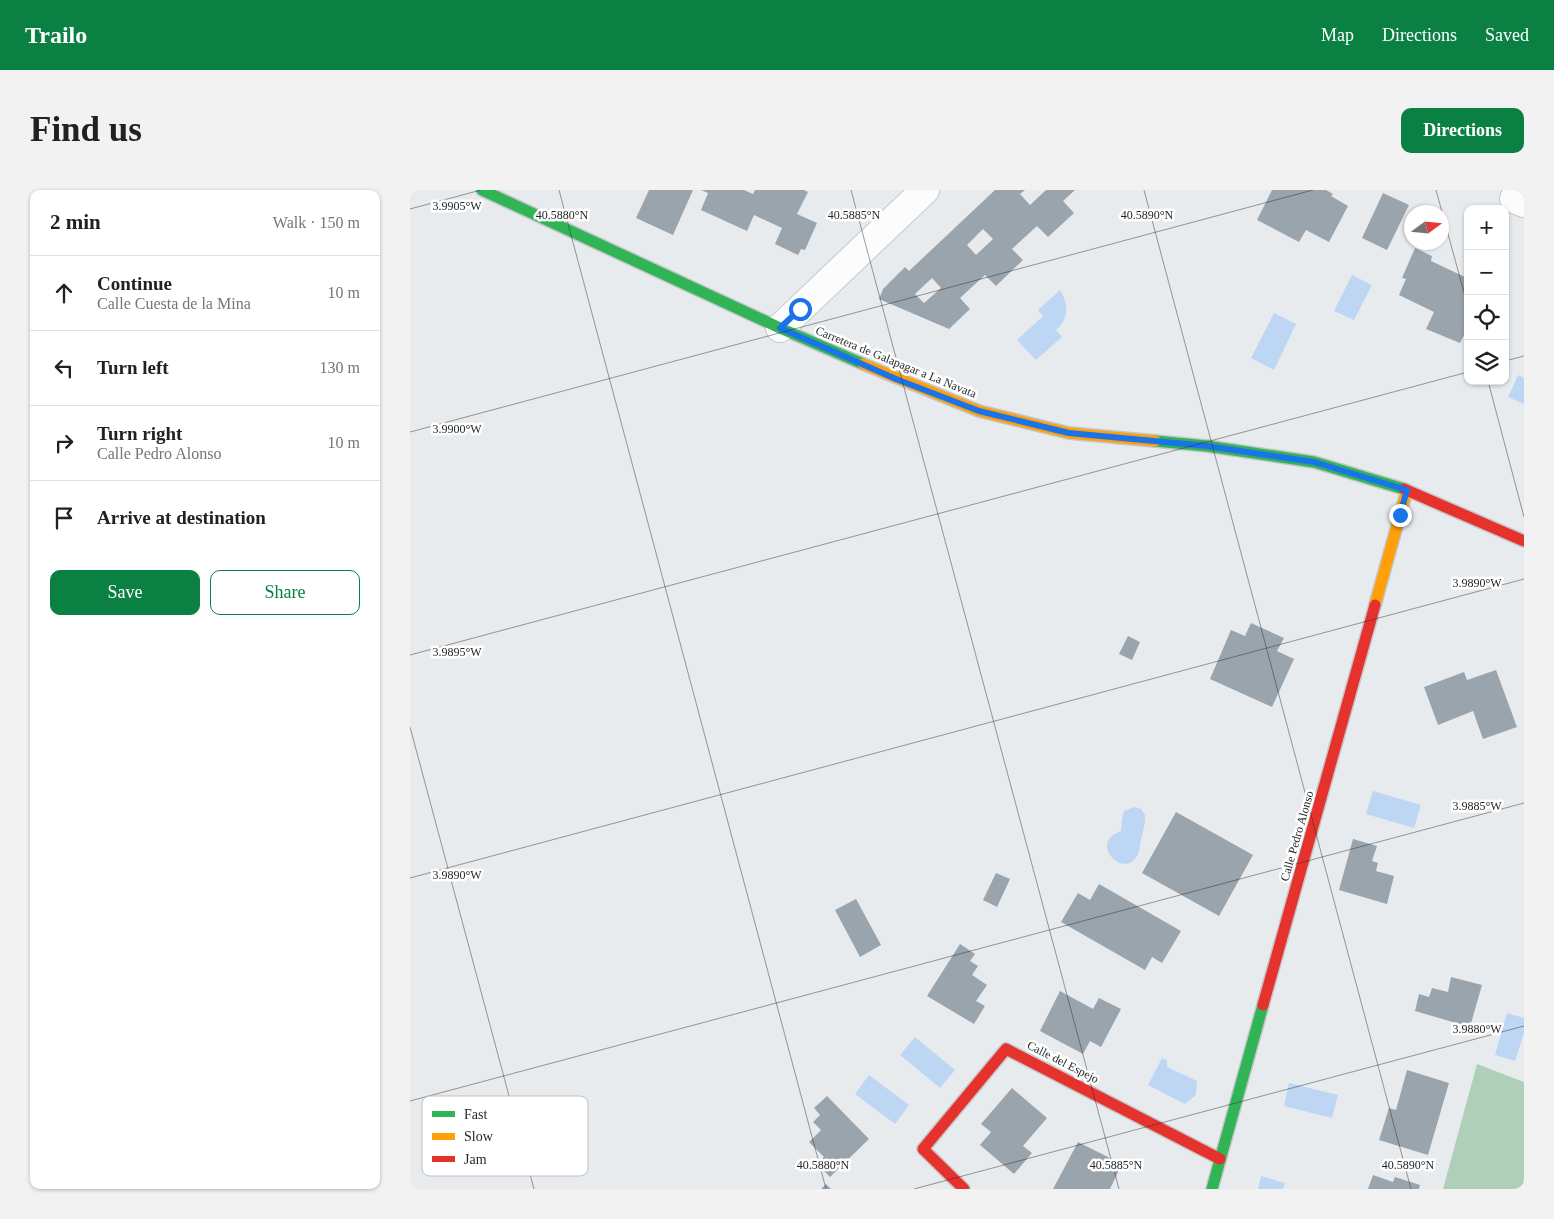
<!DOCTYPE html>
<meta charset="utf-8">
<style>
:root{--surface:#fff;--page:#f2f2f2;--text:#202124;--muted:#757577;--line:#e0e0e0;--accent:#0b8043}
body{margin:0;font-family:Georgia,serif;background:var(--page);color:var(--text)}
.controls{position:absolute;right:15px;top:15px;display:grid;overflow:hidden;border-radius:10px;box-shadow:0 1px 4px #0004}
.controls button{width:45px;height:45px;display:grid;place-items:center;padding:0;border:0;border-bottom:1px solid var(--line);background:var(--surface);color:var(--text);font:25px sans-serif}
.compass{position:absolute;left:994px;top:15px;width:45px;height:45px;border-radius:50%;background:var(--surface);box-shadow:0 1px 4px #0004;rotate:75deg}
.stop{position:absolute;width:15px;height:15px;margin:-11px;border:4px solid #1a73e8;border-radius:50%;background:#fff}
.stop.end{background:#1a73e8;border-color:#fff;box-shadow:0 1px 5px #0008}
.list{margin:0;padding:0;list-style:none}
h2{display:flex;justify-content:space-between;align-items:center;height:65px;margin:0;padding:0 20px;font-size:21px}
h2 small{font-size:16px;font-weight:400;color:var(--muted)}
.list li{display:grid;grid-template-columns:32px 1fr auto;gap:15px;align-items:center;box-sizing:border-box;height:75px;padding:0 20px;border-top:1px solid var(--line)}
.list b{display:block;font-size:19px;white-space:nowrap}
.list p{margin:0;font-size:16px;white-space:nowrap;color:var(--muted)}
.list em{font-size:16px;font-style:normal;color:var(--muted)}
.actions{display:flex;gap:10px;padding:15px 20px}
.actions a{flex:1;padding:11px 0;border:1px solid var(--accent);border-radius:10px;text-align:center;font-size:18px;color:var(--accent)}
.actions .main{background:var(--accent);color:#fff}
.icon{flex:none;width:28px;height:28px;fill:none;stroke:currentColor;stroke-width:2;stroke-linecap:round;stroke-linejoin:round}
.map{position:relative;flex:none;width:1114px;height:999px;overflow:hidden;border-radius:10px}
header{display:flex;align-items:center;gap:30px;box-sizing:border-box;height:70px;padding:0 25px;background:var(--accent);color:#fff}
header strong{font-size:24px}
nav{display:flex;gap:28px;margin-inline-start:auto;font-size:18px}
.intro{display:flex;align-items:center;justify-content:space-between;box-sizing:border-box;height:120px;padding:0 30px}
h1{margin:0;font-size:35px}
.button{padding:12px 22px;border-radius:10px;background:var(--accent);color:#fff;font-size:18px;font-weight:700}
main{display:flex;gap:30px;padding:0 30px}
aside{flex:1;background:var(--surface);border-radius:10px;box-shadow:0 1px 4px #0004}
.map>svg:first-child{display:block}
.forest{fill:#b0cfb8}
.water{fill:#bdd6f4}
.building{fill:#99a4ad;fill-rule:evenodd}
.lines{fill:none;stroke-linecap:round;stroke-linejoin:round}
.street-casing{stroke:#c5c6c9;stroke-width:30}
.fast-casing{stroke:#c5c6c9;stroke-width:14}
.slow-casing{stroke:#c5c6c9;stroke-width:14}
.jam-casing{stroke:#c5c6c9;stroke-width:14}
.street{stroke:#fcfcfc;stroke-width:28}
.fast{stroke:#30b455;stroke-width:11}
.slow{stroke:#ff9f0a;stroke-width:11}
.jam{stroke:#e5322d;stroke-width:11}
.route{stroke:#1a73e8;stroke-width:6}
.ticks{fill:none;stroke:#262729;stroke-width:1;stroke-opacity:0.45}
.labels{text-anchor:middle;stroke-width:5;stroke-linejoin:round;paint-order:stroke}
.street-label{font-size:12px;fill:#262729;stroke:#fff}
.key{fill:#fff;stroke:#bebebf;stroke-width:1}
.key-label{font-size:14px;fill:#262729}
.ticks-label{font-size:12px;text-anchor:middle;fill:#262729;stroke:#fff;stroke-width:5;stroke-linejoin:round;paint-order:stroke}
</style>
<header>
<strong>Trailo</strong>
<nav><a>Map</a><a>Directions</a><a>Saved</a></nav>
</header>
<div class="intro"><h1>Find us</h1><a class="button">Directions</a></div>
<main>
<aside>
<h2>2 min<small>Walk · 150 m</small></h2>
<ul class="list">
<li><svg class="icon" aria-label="ahead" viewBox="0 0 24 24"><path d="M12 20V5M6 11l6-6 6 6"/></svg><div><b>Continue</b><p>Calle Cuesta de la Mina</p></div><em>10 m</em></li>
<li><svg class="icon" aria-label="left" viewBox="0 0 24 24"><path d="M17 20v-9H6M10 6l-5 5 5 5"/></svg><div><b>Turn left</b></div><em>130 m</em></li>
<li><svg class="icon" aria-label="right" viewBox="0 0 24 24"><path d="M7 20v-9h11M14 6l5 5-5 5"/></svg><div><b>Turn right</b><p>Calle Pedro Alonso</p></div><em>10 m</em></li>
<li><svg class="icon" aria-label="arrive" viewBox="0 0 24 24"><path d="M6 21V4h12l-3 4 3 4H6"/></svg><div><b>Arrive at destination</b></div></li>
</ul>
<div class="actions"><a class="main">Save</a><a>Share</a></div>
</aside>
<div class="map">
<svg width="1114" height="999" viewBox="0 0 1114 999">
<rect width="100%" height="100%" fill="#e8ebee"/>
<path class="forest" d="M1067,874L1114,892V999H1033Z"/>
<path class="water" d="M942,85L962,95L944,130L924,121Z
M650,100C659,114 659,129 646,140L652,147L626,170L607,150L633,126L628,120Z
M864,123L886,134L864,180L841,168Z
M1108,185L1114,188V214L1098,207Z
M963,601L1011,615L1004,638L956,624Z
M724,617L731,619L735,625C736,633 733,641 731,649C730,654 730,659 728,664C716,692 676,653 711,641L712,628L714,621Z
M1097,823L1114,828V843L1105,871L1085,865Z
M505,847L545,880L530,898L490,865Z
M752,868L757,870V877L787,891L786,905L775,914L738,895Z
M459,885L499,915L485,934L445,904Z
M879,893L928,905L922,928L874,916Z
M851,986L875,993L873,999H848Z"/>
<path class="building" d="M239,0H283L263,45L226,28Z
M291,0H334L343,4L345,0H394L398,2L387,24L407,33L395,60L391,59L388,65L365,54L372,38L344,25L337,41L291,20L298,3Z
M585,0H615L610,4L620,15L636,0H665L653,11L664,23L638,47L627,36L602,59L613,70L586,96L575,85L550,108L560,119L539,139L469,109L473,99L495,77L499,81ZM573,39L583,49L566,65L557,55ZM522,88L531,98L514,113L505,104Z
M862,0H916L923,4L921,6L938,16L919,52L896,40L889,52L847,30Z
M973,3L999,15L977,60L952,48Z
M1005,58L1022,66L1021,71L1055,87L1058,81V137L1050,153L1016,139L1024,122L989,105L996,89L992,88Z
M841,433L874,448L867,461L884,469L862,517L800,489L821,440L835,446Z
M718,446L730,452L722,470L709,464Z
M1086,480L1107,537L1073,549L1063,521L1028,535L1014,497L1054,482L1057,490Z
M766,622L843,665L809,726L732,683Z
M943,649L967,656L962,671L968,673L966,681L984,686L977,714L929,700Z
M586,683L600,689L587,717L573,710Z
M689,694L771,741L752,773L742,767L735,780L651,732L668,703L680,710Z
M446,709L471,755L450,767L425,720Z
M550,754L565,764L560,771L568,776L562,785L577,795L566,811L575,816L564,834L517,806Z
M1041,787L1072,795L1060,837L1005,821L1009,804L1019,807L1022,798L1038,802Z
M650,801L683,819L689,808L711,819L691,857L680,851L673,864L630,841Z
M997,880L1039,893L1018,965L969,950L979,918L986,920Z
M602,898L637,928L613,956L622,963L604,984L570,955L581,942L571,934Z
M417,906L459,949L420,987L407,974L414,967L399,952L411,940L403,932L410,925L404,918Z
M668,952L712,974L700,999H643Z
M963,985L983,992L985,987L1010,995L1009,999H958Z
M416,994L421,999H411Z"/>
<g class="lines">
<defs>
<path id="street" d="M1104,9L1114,13
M370,138L515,0"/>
<path id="fast" d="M72,0L370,138L453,174
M745,251L797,256L904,272L994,299
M802,999L853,815"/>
<path id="slow" d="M453,174L569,221L659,243L745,251
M965,415L997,300"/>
<path id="jam" d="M994,299L1114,351
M853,815L965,415
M554,999L513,959L596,859L810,969"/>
</defs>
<use href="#street" class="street-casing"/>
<use href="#fast" class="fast-casing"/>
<use href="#slow" class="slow-casing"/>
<use href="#jam" class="jam-casing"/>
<use href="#street" class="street"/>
<use href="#fast" class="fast"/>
<use href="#slow" class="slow"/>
<use href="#jam" class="jam"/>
</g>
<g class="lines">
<path class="route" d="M390,119L370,138L486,189L569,221L659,243L797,256L904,272L997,300L990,325"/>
</g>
<path class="ticks" d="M149,0L416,999M441,0L709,999M734,0L1001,999M1026,0L1058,117M0,19L71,0M1095,171L1114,166M1078,191L1114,327M0,242L903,0M0,465L1058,182M0,537L124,999M0,688L1114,389M0,911L1114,613M504,999L1114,836"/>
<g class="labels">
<g class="street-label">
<text transform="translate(486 172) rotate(22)" y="4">Carretera de Galapagar a La Navata</text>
<text transform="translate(887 646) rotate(-74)" y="4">Calle Pedro Alonso</text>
<text transform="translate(653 872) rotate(27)" y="4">Calle del Espejo</text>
</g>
</g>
<rect x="12" y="906" width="166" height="80" rx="8" class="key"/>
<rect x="22" y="921" width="23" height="6" fill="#30b455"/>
<rect x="22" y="943" width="23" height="7" fill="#ff9f0a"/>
<rect x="22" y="966" width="23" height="6" fill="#e5322d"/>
<g class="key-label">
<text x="54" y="929">Fast</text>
<text x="54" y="951">Slow</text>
<text x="54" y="974">Jam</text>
</g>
<g class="ticks-label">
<text x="47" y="20">3.9905°W</text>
<text x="152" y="29">40.5880°N</text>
<text x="444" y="29">40.5885°N</text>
<text x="737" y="29">40.5890°N</text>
<text x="47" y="243">3.9900°W</text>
<text x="1067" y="397">3.9890°W</text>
<text x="47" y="466">3.9895°W</text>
<text x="1067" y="620">3.9885°W</text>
<text x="47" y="689">3.9890°W</text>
<text x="1067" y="843">3.9880°W</text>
<text x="413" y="979">40.5880°N</text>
<text x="706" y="979">40.5885°N</text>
<text x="998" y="979">40.5890°N</text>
</g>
</svg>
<div class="controls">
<button>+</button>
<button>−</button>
<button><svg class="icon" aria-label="locate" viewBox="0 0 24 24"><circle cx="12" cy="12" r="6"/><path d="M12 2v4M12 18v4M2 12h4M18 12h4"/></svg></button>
<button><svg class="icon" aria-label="layers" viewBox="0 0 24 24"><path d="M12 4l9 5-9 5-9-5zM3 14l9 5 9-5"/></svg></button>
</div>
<svg class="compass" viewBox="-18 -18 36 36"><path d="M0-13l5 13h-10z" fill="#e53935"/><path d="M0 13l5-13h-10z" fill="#757577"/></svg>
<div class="stop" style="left:390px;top:119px"></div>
<div class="stop end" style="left:990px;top:325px"></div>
</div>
</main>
